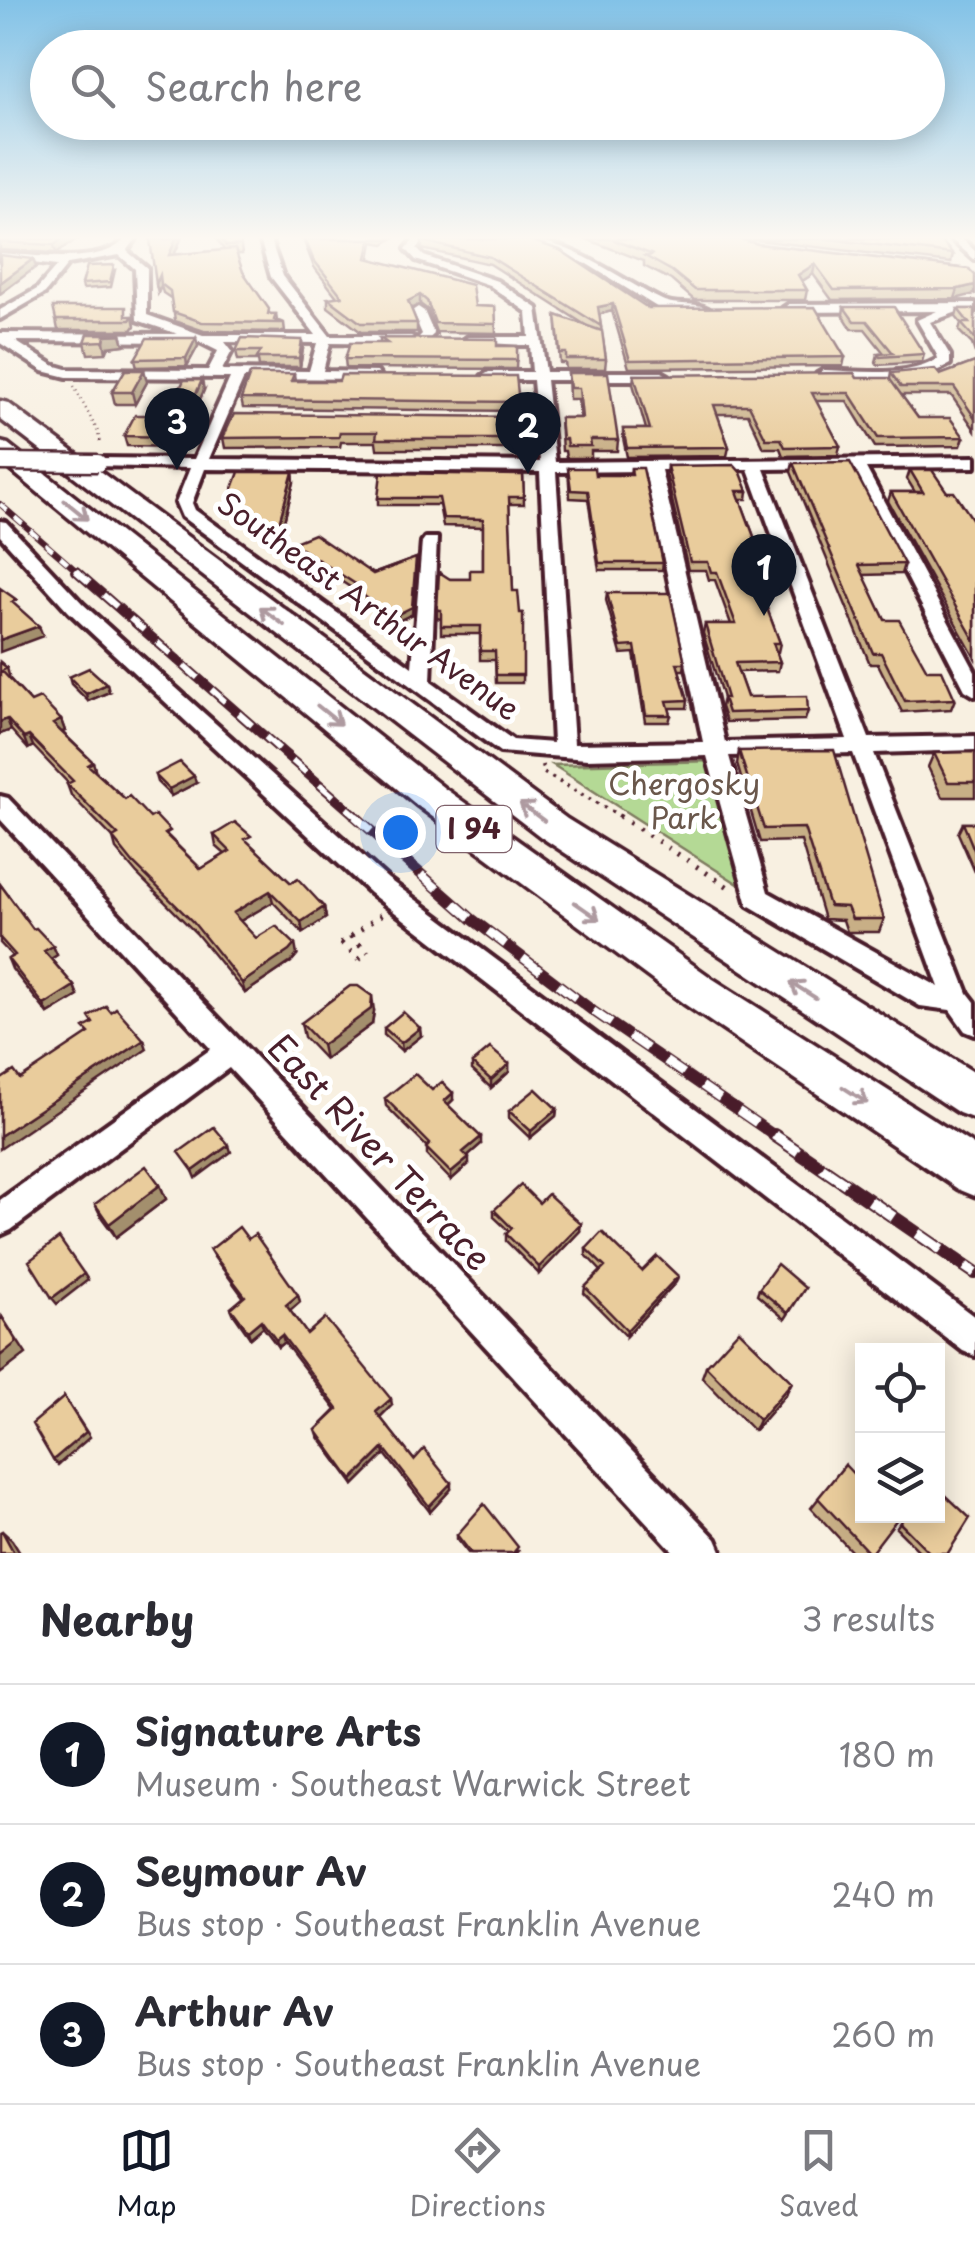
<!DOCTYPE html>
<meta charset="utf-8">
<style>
:root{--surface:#fff;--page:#f7f7f7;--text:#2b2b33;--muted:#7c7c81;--line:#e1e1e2;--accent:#111827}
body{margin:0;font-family:"Playpen Sans",sans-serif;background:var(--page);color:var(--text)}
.controls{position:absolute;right:30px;bottom:30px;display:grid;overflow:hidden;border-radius:0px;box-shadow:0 5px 25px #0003}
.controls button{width:90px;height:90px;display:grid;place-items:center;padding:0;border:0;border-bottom:2px solid var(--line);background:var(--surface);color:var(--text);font:50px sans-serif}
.you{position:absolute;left:400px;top:832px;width:35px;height:35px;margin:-25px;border:8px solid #fff;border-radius:50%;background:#1a73e8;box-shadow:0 0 0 15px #1a73e833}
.badge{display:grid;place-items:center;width:65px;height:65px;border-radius:50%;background:var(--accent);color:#fff;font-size:32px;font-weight:700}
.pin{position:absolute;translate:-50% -82px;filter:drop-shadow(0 2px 5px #0008)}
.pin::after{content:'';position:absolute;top:52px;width:35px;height:30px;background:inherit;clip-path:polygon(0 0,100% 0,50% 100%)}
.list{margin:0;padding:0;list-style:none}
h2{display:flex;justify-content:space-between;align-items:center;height:130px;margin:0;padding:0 40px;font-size:42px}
h2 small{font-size:32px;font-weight:400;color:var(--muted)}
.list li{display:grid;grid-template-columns:65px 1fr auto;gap:30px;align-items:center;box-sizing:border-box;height:140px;padding:0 40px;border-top:2px solid var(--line)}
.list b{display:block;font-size:38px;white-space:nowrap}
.list p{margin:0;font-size:32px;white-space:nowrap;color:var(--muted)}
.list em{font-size:32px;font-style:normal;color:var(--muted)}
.icon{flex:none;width:55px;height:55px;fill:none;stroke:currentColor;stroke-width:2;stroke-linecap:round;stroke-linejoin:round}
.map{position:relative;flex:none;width:975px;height:1553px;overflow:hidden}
.search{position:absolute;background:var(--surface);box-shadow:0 5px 25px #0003;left:30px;right:30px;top:30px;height:110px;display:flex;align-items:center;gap:25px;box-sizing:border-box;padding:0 35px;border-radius:55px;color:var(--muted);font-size:38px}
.sheet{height:550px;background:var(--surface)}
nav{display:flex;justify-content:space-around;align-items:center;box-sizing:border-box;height:140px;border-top:2px solid var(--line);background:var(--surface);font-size:28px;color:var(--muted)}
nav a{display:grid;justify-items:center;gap:5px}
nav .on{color:var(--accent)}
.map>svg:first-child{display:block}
.green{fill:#b4d995;stroke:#7f7c60;stroke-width:2.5}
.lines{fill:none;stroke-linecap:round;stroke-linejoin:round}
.minor-casing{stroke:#4a1f2b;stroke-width:8}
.highway-casing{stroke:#4a1f2b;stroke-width:7}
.path-far2{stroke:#4a1f2b;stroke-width:2.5;stroke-dasharray:1 4;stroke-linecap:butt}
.path-far1{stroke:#4a1f2b;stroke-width:4;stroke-dasharray:2.5 6;stroke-linecap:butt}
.path{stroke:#4a1f2b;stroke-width:5;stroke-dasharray:2.5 9;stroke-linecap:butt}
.minor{fill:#fff;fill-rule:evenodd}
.highway{fill:#fff;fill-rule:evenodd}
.rail-far3-casing{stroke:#4a1f2b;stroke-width:6}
.rail-far2-casing{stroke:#4a1f2b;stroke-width:10}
.rail-far1-casing{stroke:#4a1f2b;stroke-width:11}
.rail-casing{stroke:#4a1f2b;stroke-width:14}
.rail-far3{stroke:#fff;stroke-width:4;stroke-dasharray:10;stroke-linecap:butt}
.rail-far2{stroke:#fff;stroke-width:6;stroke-dasharray:18;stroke-linecap:butt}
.rail-far1{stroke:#fff;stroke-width:8;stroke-dasharray:22;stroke-linecap:butt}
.rail{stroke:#fff;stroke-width:10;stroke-dasharray:29;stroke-linecap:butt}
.minor-bridge-casing{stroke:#4a1f2b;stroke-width:21;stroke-linecap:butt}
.minor-bridge{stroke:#fff;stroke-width:16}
.wall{fill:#c8af86;stroke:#4a1f2b;stroke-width:2.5}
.shaded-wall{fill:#a38f6d;stroke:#4a1f2b;stroke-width:2.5}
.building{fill:#e9cc9c;stroke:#4a1f2b;stroke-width:2.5}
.oneway{stroke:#ae9aa0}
.labels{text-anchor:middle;stroke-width:10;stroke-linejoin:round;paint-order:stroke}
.shield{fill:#fff;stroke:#80626b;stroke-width:2.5}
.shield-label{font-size:28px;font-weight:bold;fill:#4a1f2b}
.street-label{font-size:30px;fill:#4a1f2b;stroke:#fff}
.park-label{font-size:30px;fill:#6a574b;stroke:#fff}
.near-street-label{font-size:35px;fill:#4a1f2b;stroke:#fff}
</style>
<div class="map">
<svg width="975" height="1553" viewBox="0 0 975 1553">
<rect width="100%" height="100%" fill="#f8f0e1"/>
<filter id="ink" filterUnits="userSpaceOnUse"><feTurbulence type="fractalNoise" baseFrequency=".01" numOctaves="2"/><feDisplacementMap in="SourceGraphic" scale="20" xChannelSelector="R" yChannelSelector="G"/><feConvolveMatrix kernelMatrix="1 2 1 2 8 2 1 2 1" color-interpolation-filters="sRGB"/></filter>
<g filter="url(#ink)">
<path class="green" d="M715,761L746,889L553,765Z"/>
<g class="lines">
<defs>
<path id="minor" d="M125,239H136L127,251L147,268V315L203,335H316L271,277L260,239H270L283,276L330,336H411L417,339L422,334L412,311L418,307L424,311L434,334L423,344L417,341L411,344L330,343L323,371L377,372L379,375L372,379L244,378L209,459L540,462L533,380H489L482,376L489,372H532L530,345H468L462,341L468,337H529L527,312L489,285L416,260L406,249L414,239H425L417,249L424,256L497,281L537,308L546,372H662L669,376L662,380H546L555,462L975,457V467L866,468L975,671V696L965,690L851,468L764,469L869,738L975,736V750L874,753L968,993L975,1002V1035L965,1031L950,1010L920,1006L748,905L707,756L587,759L500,752L182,517L176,503L190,468L93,466V460L98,458L194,459L230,378L67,377L43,371L0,343V333L178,334L137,320L135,269L119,255L68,264L45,293L0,319V310L37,289L57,266L0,259V253C33,255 102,266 125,239ZM15,341L200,342L218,351L208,370L67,369L53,365ZM225,342L317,343L309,371L222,370L232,351ZM205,469L540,472L553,743L513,740L431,681L437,538H425L422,542L412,667L195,510L192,503ZM748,469L847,739L725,742L661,470ZM645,471L703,742L574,744L556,472ZM853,753L939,987L768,892L729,756Z
M517,239C572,239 615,277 662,300C677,307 695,301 708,309L702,313L660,309L587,264Z
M951,239H962L975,251V260Z
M975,303V311H960L930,322L950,355V364C913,386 865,379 824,378L817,374L824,370C860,371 906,378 938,359L937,355L917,320L937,311L789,312L783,308L789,304Z
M0,521L6,522L83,604L388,879L975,1317V1356L963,1351L370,893L69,612L0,536Z
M0,796L8,798L716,1539L722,1553H675L229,1068L11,1230L0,1235V1200L211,1049L0,819Z"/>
<path id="highway" d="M0,401L8,403L567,819L975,1073V1119L959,1113L541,837L0,419Z
M0,442L8,444L444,788L713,979L975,1146V1196L958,1189L683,1003L418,806L0,461Z"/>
</defs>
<use href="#minor" class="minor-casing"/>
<use href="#highway" class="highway-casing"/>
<path class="path-far2" d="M74,386L98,432L100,445"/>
<path class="path-far1" d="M542,765L544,773L623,818"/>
<path class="path" d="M619,816L733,890
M350,936L368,952
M351,936L368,952
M351,936L382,914
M341,943L359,959
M341,943L359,959
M341,943L350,936
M341,943L350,936
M359,959L366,953
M359,959L366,953"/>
<use href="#minor" class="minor"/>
<use href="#highway" class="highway"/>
<defs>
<path id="rail-far3" d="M0,504L79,573"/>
<path id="rail-far2" d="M76,571L358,818"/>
<path id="rail-far1" d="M355,816L472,919L593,1011L778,1138"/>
<path id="rail" d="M774,1135L975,1273"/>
</defs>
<use href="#rail-far3" class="rail-far3-casing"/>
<use href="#rail-far2" class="rail-far2-casing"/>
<use href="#rail-far1" class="rail-far1-casing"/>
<use href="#rail" class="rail-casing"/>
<use href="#rail-far3" class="rail-far3"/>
<use href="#rail-far2" class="rail-far2"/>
<use href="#rail-far1" class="rail-far1"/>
<use href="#rail" class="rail"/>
<defs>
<path id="minor-bridge" d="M0,462L98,463"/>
</defs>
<use href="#minor-bridge" class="minor-bridge-casing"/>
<use href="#minor-bridge" class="minor-bridge"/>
</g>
<path class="wall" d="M0,239H77L56,253L0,250Z
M150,239H181L174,255L224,250L217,239H240L242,254H236L243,272L270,314H276L277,321L284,323L285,332L204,331L175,321L172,299L163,293L161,286L158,293Z
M303,239H392L384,244L373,242L370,258L475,306L495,307L496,333L436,332L428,310L420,304L411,309L417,323V332H361L328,307V298L337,297L314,267Z
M527,239L648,308L845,357L843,366L629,368L612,311L599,314L606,359L605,369H566L565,363H560L556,315L587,326L490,264L422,249V241Z
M586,239H739L758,244L969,269L955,299L832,300L813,274L802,281L807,290L805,300H694L671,280L644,266V261Z
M748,239H939L953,254L951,263Z
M115,270L111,287L83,289L82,284Z
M844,307L924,354L922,362L878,365L876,362L878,354L884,353L865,329H852L843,315Z
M958,309H975V353L972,344L959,331L961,323L956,317Z
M133,316L135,326L132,330H58L56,320Z
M121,334L124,345L108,347L106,353L88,354L85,342Z
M380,338L517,346L516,369L346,368L345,359L380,343Z
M198,346L187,366L137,367L135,359Z
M303,349L300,367H259L258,360H238L236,351Z
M975,362V430L951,395H901L918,418L964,437L961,446L875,447L847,401H816L840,446L838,455L783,456L780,448H764L748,414H717L729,447L727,456L627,457L623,438V429H646L633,384L634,375L890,379L891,373L940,375Z
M144,370L147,382L135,404H115L112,392Z
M568,373L618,440L617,451H591V458H566L565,451H562L560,418H580L578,399H569Z
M294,374L295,381L519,402L518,411L243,408L241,399Z
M204,390L179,447L127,446L124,436L167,415Z
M519,417L520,449H377L376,442H341L340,447L225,448L223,438Z
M793,463L904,564L901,574L863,575L885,620L927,670L955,699L951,709L902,712L878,664H870L791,472Z
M667,466L748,491L747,499H740L756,542L755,550L757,558L756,566H751L780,643L778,652H776L780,662L778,671L738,672L747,697L808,711L805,720L726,722L721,707L723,698L703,633L705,624H731L715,580H709L706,570H688L666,474Z
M568,468L595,475H630L631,468L663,563L662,570H599L588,499L570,498Z
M910,470L947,492L975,523V658L888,501L891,492H915L907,479Z
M293,472L294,482L279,541L245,517H228L226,507Z
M523,475L524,504H509L513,591L520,613H523L522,683H496L495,660H480V634H441V619L437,618V610L450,579H470L483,570V527L443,526L439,505H378V498Z
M292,543L373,574L416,558L412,614L398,621L393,617L387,620L353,594V589L293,550Z
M607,593L685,663L684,670H679L688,700L687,708H669L671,715L669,722H645L634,653L621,654L606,600Z
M0,662L7,668L10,679L31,702L61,720L65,731L62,732L93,762L96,772L125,799L150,818L201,869L225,854L216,846L214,835L253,847L291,883L324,907L326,918L303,933L273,902L240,921L256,938L297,955L291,962L245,993L196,933L137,874L116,849L113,838L71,795L67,784H69L33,746L28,749L11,730L0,734Z
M69,677L109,692L88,701L71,684Z
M739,751L884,919L879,932H847L843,920L824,919L801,841L760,842L737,764Z
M975,752V797H942L928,767L934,753Z
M155,775L196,783L171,796L157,782Z
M963,823H975V872L958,833Z
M0,884L33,929L53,946L57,955L51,959L74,986L78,996L48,1014L12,969L8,959L12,956L0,943Z
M374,1011L372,1024L325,1059L304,1037L301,1023Z
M384,1028L421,1036L402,1051L384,1035Z
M472,1063L509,1064V1072L491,1088L472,1070Z
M432,1090L453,1100L448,1105L481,1144L467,1156L469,1164L451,1180L427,1155V1147L386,1106L385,1098Z
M557,1109L556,1116L530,1138L509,1118V1111Z
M160,1185L166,1199L116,1237L102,1218L95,1204Z
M539,1203L580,1231L539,1274L506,1241V1234L509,1231L494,1217V1210Z
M586,1249L642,1271L678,1276L676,1282L626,1336L584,1293L585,1287L601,1271L586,1255Z
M210,1250L298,1295L300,1302L290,1311L307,1334L392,1405L380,1417L414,1460L451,1489L430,1512L385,1454L354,1485L318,1436L316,1430L336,1410L284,1342L278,1347L263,1327L250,1338L234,1315L231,1308L244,1298L214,1257Z
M805,1288L785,1319L757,1295L759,1289Z
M706,1366L786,1394L754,1431L702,1377Z
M845,1465L871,1553H853L811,1508Z
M904,1516H938L948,1553H921L896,1528Z
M457,1535L518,1551L516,1553H468L457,1539Z"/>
<path class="shaded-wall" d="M62,239H77L56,253L54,245Z
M176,239H181L170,264L169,255Z
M33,259L36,267L0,294V283Z
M815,264L813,274L796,285L798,275Z
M160,275L162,283L158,293L156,284Z
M975,285V294L955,299L958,289Z
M420,295V304L408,310V301Z
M613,304L612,311L597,315L598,307Z
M121,334L124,345L108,347L106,353L104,341L105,335Z
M196,338L198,346L187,366L186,358Z
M302,340L303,349L300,367L299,358Z
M144,370L147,382L135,404L132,392Z
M202,380L204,390L179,447L177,437Z
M293,472L294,482L279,541L277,530Z
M416,558L412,614L398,621V614Z
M393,610V617L387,620V613Z
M39,626L43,636L0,652V640Z
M107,684L109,692L88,701L86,694Z
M7,719L11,730L0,734V722Z
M61,720L65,731L57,734L53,724Z
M29,736L33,746L28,749L24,738Z
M194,776L196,783L171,796L169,789Z
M270,891L273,902L235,924L233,913Z
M324,907L326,918L303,933L301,922Z
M295,944L297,955L291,962L245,993L242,983Z
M53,946L57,955L49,960L44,951Z
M74,986L78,996L48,1014L44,1005Z
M372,996L374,1011L372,1024L325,1059L322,1045Z
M420,1028L421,1036L402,1051L401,1043Z
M144,1040L147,1049L0,1149V1136Z
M509,1064V1072L491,1088V1080Z
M453,1093V1100L444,1108V1101Z
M557,1109L556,1116L530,1138L531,1131Z
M481,1137V1144L464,1159L463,1152Z
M229,1145L231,1152L196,1178L193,1171Z
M469,1158V1164L451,1180V1173Z
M160,1185L166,1199L116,1237L109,1224Z
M581,1224L580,1231L539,1274V1267Z
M84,1274L88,1280L57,1304L52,1298Z
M678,1276L676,1282L626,1336L627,1330Z
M298,1295L300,1302L288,1312L286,1305Z
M2,1317L26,1354L0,1374V1356Z
M261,1320L263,1327L250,1338L248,1331Z
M282,1335L284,1342L278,1347L276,1340Z
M792,1382L786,1394L754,1431L759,1420Z
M64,1397L90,1437L58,1465L53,1460Z
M391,1399L392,1405L378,1419L376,1412Z
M384,1448L385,1454L354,1485L352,1480Z
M451,1483V1489L430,1512L429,1506Z
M2,1531L12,1540L20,1553H14Z"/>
<path class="building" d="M0,239H62L54,245L0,242Z
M150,239H176L169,255L235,249L243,272L269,309L268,314H276L274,320L284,323L202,322L173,312L170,291L161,284L160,275L156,284Z
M221,239H240L241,245L226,246Z
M305,239H371L367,258L472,285L475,306L495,307L496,324L435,323L427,301L420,295L408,301L417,323H361L328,298L342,296L313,259Z
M423,239H527L560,250L648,308L815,307L845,357L630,360L613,304L598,307L601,326L490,257L422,241Z
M611,239H739L758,244L969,269L975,275V285L958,289L834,290L815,264L798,275L807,290H695L672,271L645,256L653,255Z
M828,239H939L953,254Z
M0,255L33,259L0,283Z
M114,265L110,282L82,284L87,266Z
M53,307H126V316H133L130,320H56Z
M844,307H894L924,354L880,357L878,354L893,353L867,321H854Z
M958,309H975V339L961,323H969Z
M556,315L602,331L606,359H566V353H560Z
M88,334H121L105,335L104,341L85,342Z
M147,338H196L186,358L135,359Z
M242,338L302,340L299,358H257L261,351H236Z
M380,338L497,339V346H517V360L345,359L350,343H387Z
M975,362V418L954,387H901L891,373L935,369L940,375Z
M125,370H144L132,392H112Z
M568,373H608L618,440H590L591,446H567L566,439H562L560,418H582L579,388H570Z
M854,373L857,378H889L918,418H950L964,437L878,438L849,393H812L840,446L785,447L781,439H766L749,405H714L729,447L627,448L623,429H650L634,375Z
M250,374H294L291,381H339L341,375L516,376L519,402L241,399Z
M184,380H202L177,437L124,436L135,415H167Z
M234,414L519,417L520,439H376L377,432H340L339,437L223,438Z
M850,462L904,564L859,565L885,620H899L927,670H942L955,699L905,701L881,653H873L793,463Z
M734,465L741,473L748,491H737L756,542H752L757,558H748L780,643H773L780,662L735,663L747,697L807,696L808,711L728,713L723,698H727L705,624H736L717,572H711L708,562H690L667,466Z
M568,468H594L595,475H632L631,468H643L663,563H599L588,491L571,490Z
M910,470H932L947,492H954L975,523V641L891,492H923Z
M239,472H293L277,530L243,507H226Z
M381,473L523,475L524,497H509L513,591H518L520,613H523V675H496L495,651H480L481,626H441V610H437L439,572L450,579H470V570H483V519L443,518L439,498H378Z
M314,534L373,574L416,558L412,607L398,614L393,610L387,613L352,587L357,585L292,543Z
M0,588L17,600L12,602L39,626L0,640Z
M607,593H670L685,663H677L688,700L667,701L671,715H646L635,646L621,647Z
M0,662L7,668L2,671L31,702L40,698L61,720L53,724L93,762L88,765L125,799L129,796L150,818L155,815L170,831L165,834L201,869L230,851L214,835L235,822L251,836L245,839L291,883L298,879L324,907L301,922L270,891L233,913L256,938L276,926L295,944L289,951L242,983L193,922L133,863L113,838L118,835L67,784L73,781L29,736L24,738L7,719L0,722Z
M89,668L107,684L86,694L69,677Z
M834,750L884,919H852L847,907L829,906L804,828L764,829L739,751Z
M975,752V782H948L934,753Z
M180,762L194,776L169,789L155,775Z
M963,823H975V852Z
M0,884L33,929L36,928L53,946L44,951L74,986L44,1005L8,959L15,955L0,938Z
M350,986H358L372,996L371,1009L322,1045L301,1023Z
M106,1006L111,1012L116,1008L144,1040L0,1136V1080L14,1071L20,1079L89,1033L84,1028L93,1023L89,1017Z
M403,1012L420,1028L401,1043L384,1028Z
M490,1048L509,1064L491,1080L472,1063Z
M415,1074L432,1090L442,1082L453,1093L444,1101L481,1137L463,1152L469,1158L451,1173L426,1148L430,1144L385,1098Z
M536,1089L557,1109L531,1131L509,1111Z
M214,1127L229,1145L193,1171L179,1152Z
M146,1166L160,1185L109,1224L95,1204Z
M521,1185L539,1203L548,1194L581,1224L539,1267L506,1234L512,1228L494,1210Z
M239,1227L248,1239L255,1234L298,1295L286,1305L307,1334L325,1318L391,1399L376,1412L414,1460L424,1449L451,1483L429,1506L384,1448L352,1480L316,1430L338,1409L282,1335L276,1340L261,1320L248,1331L231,1308L245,1296L210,1250Z
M602,1232L642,1271L657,1256L678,1276L627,1330L585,1287L605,1267L586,1249Z
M59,1238L84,1274L52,1298L29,1261Z
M777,1264L805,1288L788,1313L759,1289Z
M2,1317L17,1342L0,1356V1319Z
M739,1330L792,1382L759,1420L706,1366Z
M64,1397L86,1432L53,1460L32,1424Z
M845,1465L862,1483V1516H894L897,1519L871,1553H869L818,1498Z
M938,1488L970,1518L948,1553H930L900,1523L905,1516H938Z
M484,1504L518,1547L513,1553H471L457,1535Z
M2,1531L14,1553H0V1532Z"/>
<defs><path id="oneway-shaft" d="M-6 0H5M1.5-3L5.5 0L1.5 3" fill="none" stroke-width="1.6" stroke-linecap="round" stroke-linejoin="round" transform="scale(2.5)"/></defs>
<g class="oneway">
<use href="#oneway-shaft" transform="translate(76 510) rotate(39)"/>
<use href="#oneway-shaft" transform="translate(272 616) rotate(-143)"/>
<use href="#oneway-shaft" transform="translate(329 715) rotate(39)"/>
<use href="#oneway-shaft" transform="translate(532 812) rotate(-144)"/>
<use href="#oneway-shaft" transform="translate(587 911) rotate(35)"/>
<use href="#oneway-shaft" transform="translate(803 990) rotate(-148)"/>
<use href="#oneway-shaft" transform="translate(855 1095) rotate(33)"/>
</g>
</g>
<linearGradient id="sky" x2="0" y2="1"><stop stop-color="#82c2e7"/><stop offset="0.52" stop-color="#fcf8f2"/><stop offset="1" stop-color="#fcf8f2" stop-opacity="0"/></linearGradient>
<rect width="975" height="457" fill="url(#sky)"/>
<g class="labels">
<rect class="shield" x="436.5" y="806" width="75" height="46" rx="8"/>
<g class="shield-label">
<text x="474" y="839">I 94</text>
</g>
<g class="street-label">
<text transform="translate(368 607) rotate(36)" y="10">Southeast Arthur Avenue</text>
</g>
<g class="park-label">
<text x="684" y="795">Chergosky<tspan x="684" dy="34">Park</tspan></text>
</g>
<g class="near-street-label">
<text transform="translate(379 1153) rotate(47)" y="12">East River Terrace</text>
</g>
</g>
</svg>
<div class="controls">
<button><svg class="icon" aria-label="locate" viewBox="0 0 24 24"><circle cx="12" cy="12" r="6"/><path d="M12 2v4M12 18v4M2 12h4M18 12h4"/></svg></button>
<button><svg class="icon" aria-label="layers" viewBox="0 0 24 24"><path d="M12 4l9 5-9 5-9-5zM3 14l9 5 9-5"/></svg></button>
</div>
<div class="you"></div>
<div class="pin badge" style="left:764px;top:616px">1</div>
<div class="pin badge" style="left:528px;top:474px">2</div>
<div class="pin badge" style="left:177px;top:470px">3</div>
<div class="search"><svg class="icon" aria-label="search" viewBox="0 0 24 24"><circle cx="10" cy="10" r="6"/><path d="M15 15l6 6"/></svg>Search here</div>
</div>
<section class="sheet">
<h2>Nearby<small>3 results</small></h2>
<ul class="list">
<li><span class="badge">1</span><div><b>Signature Arts</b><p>Museum · Southeast Warwick Street</p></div><em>180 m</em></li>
<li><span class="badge">2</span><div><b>Seymour Av</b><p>Bus stop · Southeast Franklin Avenue</p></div><em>240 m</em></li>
<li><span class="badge">3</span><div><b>Arthur Av</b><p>Bus stop · Southeast Franklin Avenue</p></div><em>260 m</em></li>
</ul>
</section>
<nav>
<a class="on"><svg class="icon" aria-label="map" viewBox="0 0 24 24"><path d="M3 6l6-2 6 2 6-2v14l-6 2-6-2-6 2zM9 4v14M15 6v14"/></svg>Map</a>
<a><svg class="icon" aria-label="directions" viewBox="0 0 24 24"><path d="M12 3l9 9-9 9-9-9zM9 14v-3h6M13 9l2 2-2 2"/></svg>Directions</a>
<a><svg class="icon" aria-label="saved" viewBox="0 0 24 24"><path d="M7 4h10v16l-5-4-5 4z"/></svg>Saved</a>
</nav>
